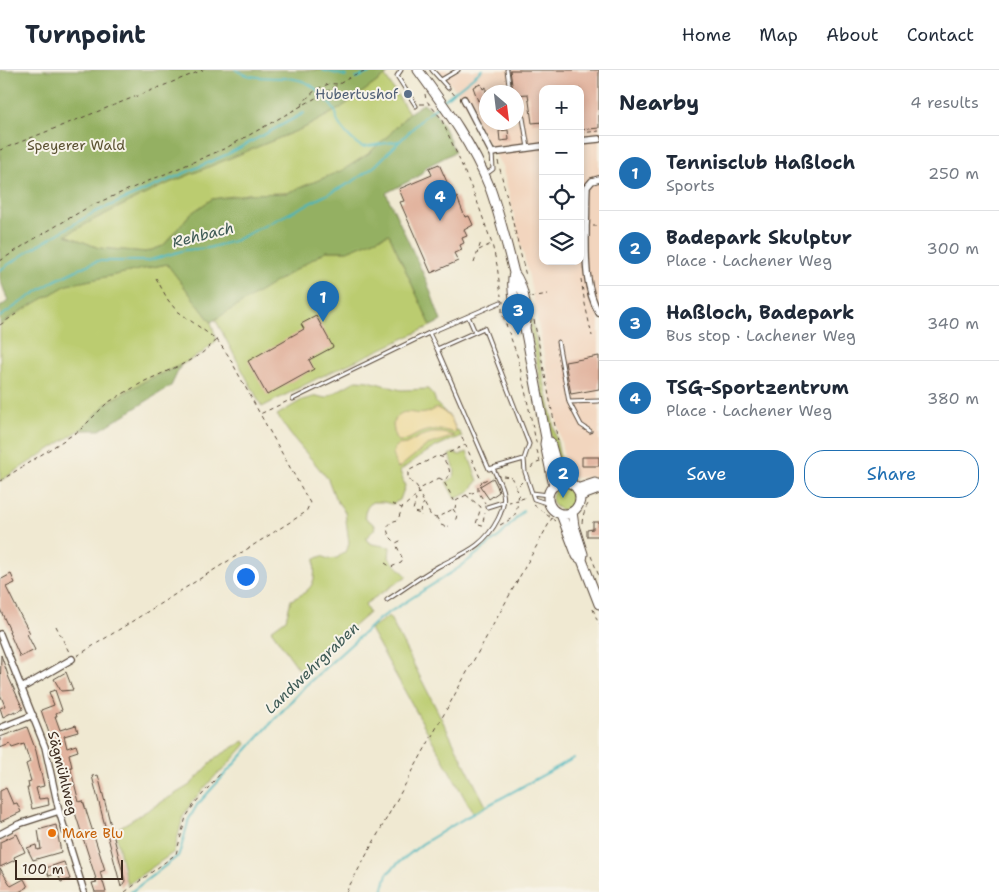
<!DOCTYPE html>
<meta charset="utf-8">
<style>
:root{--surface:#fff;--page:#f2f2f3;--text:#1f2937;--muted:#747a83;--line:#e0e1e3;--accent:#1f6fb2}
body{margin:0;font-family:"Shantell Sans",sans-serif;background:var(--page);color:var(--text)}
.controls{position:absolute;right:15px;top:15px;display:grid;overflow:hidden;border-radius:10px;box-shadow:0 2px 8px #0003}
.controls button{width:45px;height:45px;display:grid;place-items:center;padding:0;border:0;border-bottom:1px solid var(--line);background:var(--surface);color:var(--text);font:25px sans-serif}
.compass{position:absolute;left:479px;top:15px;width:45px;height:45px;border-radius:50%;background:var(--surface);box-shadow:0 2px 8px #0003;rotate:152deg}
.scale{position:absolute;left:15px;bottom:12px;width:108px;box-sizing:border-box;padding-left:5px;border:2px solid #3b2a1e;border-top:0;font-size:14px;line-height:18px;white-space:nowrap;color:#3b2a1e;-webkit-text-stroke:4px #f7f3e8;paint-order:stroke}
.you{position:absolute;left:245px;top:506px;width:18px;height:18px;margin:-12px;border:4px solid #fff;border-radius:50%;background:#1a73e8;box-shadow:0 0 0 8px #1a73e833}
.badge{display:grid;place-items:center;width:32px;height:32px;border-radius:50%;background:var(--accent);color:#fff;font-size:16px;font-weight:700}
.pin{position:absolute;translate:-50% -41px;filter:drop-shadow(0 1px 2px #0008)}
.pin::after{content:'';position:absolute;top:26px;width:18px;height:15px;background:inherit;clip-path:polygon(0 0,100% 0,50% 100%)}
.list{margin:0;padding:0;list-style:none}
h2{display:flex;justify-content:space-between;align-items:center;height:65px;margin:0;padding:0 20px;font-size:21px}
h2 small{font-size:16px;font-weight:400;color:var(--muted)}
.list li{display:grid;grid-template-columns:32px 1fr auto;gap:15px;align-items:center;box-sizing:border-box;height:75px;padding:0 20px;border-top:1px solid var(--line)}
.list b{display:block;font-size:19px;white-space:nowrap}
.list p{margin:0;font-size:16px;white-space:nowrap;color:var(--muted)}
.list em{font-size:16px;font-style:normal;color:var(--muted)}
.actions{display:flex;gap:10px;padding:15px 20px}
.actions a{flex:1;padding:11px 0;border:1px solid var(--accent);border-radius:20px;text-align:center;font-size:18px;color:var(--accent)}
.actions .main{background:var(--accent);color:#fff}
.icon{flex:none;width:28px;height:28px;fill:none;stroke:currentColor;stroke-width:2;stroke-linecap:round;stroke-linejoin:round}
.map{position:relative;flex:none;width:599px;height:822px;overflow:hidden}
header{display:flex;align-items:center;gap:30px;box-sizing:border-box;height:70px;padding:0 25px;background:var(--surface);border-bottom:1px solid var(--line)}
header strong{font-size:24px}
nav{display:flex;gap:28px;margin-inline-start:auto;font-size:18px}
main{display:flex}
aside{flex:1;background:var(--surface)}
.map>svg:first-child{display:block}
.built{fill:#f2d5be;fill-rule:evenodd}
.green{fill:#bbcc6f;stroke:#7b7b46}
.forest{fill:#94b062;stroke:#686d40}
.sand{fill:#eeda9e;stroke:#94825e}
.lines{fill:none;stroke-linecap:round;stroke-linejoin:round}
.stream{stroke:#46b6bd;stroke-width:2}
.building{fill:#e2b49f}
.service-casing{stroke:#564739;stroke-width:5}
.minor-casing{stroke:#564739;stroke-width:8}
.secondary-casing{stroke:#564739;stroke-width:11}
.path{stroke:#564739;stroke-width:1;stroke-dasharray:4 4;stroke-linecap:butt}
.service{stroke:#fff;stroke-width:3}
.minor{stroke:#fff;stroke-width:5.5}
.secondary{stroke:#fff;stroke-width:9}
.service-dot{fill:#5c6f8a;stroke:#f7f3e8;stroke-width:2}
.food-dot{fill:#e8710a;stroke:#f7f3e8;stroke-width:2}
.labels{text-anchor:middle;stroke-width:4;stroke-linejoin:round;paint-order:stroke}
.service-label{font-size:14px;fill:#4e5e75;stroke:#f7f3e8;text-anchor:end}
.park-label{font-size:14px;fill:#5b5232;stroke:#f7f3e8}
.street-label{font-size:14px;fill:#3b2a1e;stroke:#f7f3e8}
.food-label{font-size:14px;fill:#c56008;stroke:#f7f3e8;text-anchor:start}
.water-label{font-size:15px;font-style:italic;fill:#3f5b56;stroke:#f7f3e8}
</style>
<header>
<strong>Turnpoint</strong>
<nav><a>Home</a><a>Map</a><a>About</a><a>Contact</a></nav>
</header>
<main>
<div class="map">
<svg width="599" height="822" viewBox="0 0 599 822">
<rect width="100%" height="100%" fill="#f7f3e8"/>
<filter id="ink" filterUnits="userSpaceOnUse"><feTurbulence type="fractalNoise" baseFrequency=".02" numOctaves="2"/><feDisplacementMap in="SourceGraphic" scale="10" xChannelSelector="R" yChannelSelector="G"/><feConvolveMatrix kernelMatrix="1 2 1 2 8 2 1 2 1" color-interpolation-filters="sRGB"/></filter>
<filter id="wash" filterUnits="userSpaceOnUse"><feTurbulence type="fractalNoise" baseFrequency=".0096" numOctaves="4" result="noise"/><feDisplacementMap in="SourceGraphic" scale="20" xChannelSelector="R" yChannelSelector="G"/><feGaussianBlur stdDeviation="1.12" result="paint"/><feColorMatrix in="noise" values="0 0 0 0 0 0 0 0 0 0 0 0 0 0 0 0 0 1.4 0 .05"/><feComposite in="paint" operator="in"/></filter>
<g filter="url(#wash)">
<rect width="100%" height="100%" fill="#f0e9d2"/>
<path class="built" d="M438,0H599V406L578,408L570,406L567,403L529,207L502,96L461,26ZM543,19H580V191H543ZM487,22H516V52H487Z"/>
<path class="green" d="M385,6L409,43L390,64L368,84L343,100L287,123L248,124L212,129L190,144L163,176L146,182L99,178L66,165L95,149L162,116L306,57L339,39Z
M389,164L431,256L316,309L262,337L215,249L326,181H347Z
M167,194L211,252L217,270L201,284L181,295L145,311L107,333L80,360L0,411V255L16,244L67,215Z
M528,231L560,388L557,389L551,365L528,249Z
M357,310L369,311L401,320L428,319L434,326L436,333L448,345L456,359L460,363L462,367C439,372 418,387 400,401L405,416L400,430L392,434L383,432H372C367,437 364,441 365,448L375,455L374,460L366,468L367,471L372,474L390,477L389,488L407,506L365,534L369,543L301,602L271,560L286,549L291,530C301,525 311,521 314,509C315,502 314,496 315,489L322,486L328,489L337,488L347,480L349,473L345,442L335,428L328,409L290,364L277,345L302,330L317,326L325,328Z
M467,382L478,411L468,423L455,429L446,412C461,407 453,395 449,385L454,383L460,385Z
M552 428a12 12 0 1 1 24 0a12 12 0 1 1-24 0Z
M389,546L486,736L473,743L370,559Z
M244,671L246,674L222,701L217,704L192,732L183,747L174,782L127,815L115,760L190,715L217,687Z"/>
<path class="forest" d="M0,0H392L385,6L339,39L306,57L162,116L95,149L66,165L99,178L146,182L163,176L190,144L212,129L248,124L287,123L343,100L368,84L390,64L409,43L423,34C438,38 448,68 455,82L426,97L419,106L386,123L427,212L441,251L431,256L389,164L347,181H326L211,252L167,194L67,215L16,244L0,255V237L8,231L0,209Z
M181,295L171,316L100,360H80L107,333L145,311Z"/>
<path class="sand" d="M436,338C446,341 455,351 456,363C444,360 432,358 420,363C411,367 408,371 398,371L395,368L393,354C395,350 397,346 400,344C409,338 421,350 436,338Z
M432,363H442L455,366L427,375L400,397L398,398L396,396L394,390L393,383L394,379L398,375L406,374L421,366Z"/>
<g class="lines">
<path class="stream" d="M236,0C257,14 286,2 307,13C316,17 331,34 336,43C337,45 337,48 337,50C340,58 356,75 363,77L399,71
M322,0L346,6
M356,8L377,0
M444,30L482,0
M0,200L32,179L93,143L228,84L304,43
M0,247L20,233L54,211L87,195L98,191H147L185,180L208,178L234,171L352,112L375,96L423,48L439,35
M131,822L178,786L181,778L189,749L197,735L304,617L379,549L460,497L501,465L523,441
M382,822L387,804L397,794L422,774L465,748L574,688"/>
</g>
<g id="blocks">
<path class="building" d="M510,0H599V58L580,60V19H543V52L532,53L528,24L516,25V22H513Z
M481,14L483,19L486,17V27L478,31L473,17Z
M508,60L509,70L500,71L499,61Z
M439,94L454,128L457,127L465,147L469,146L473,155L464,160L467,166L462,168L464,173L460,175L462,180L454,183L458,191L431,203L400,132L404,131L399,119L432,105L429,98Z
M316,246L333,277L309,290L314,299L267,325L248,291L304,259L301,254Z
M599,286V319L571,324L565,292Z
M582,387H599V396H582Z
M493,408L497,416L499,422L489,429L480,416Z
M593,452H599V466H587V460L593,459Z
M11,504L15,513L6,517L17,539L30,563L27,564L35,580L20,587L9,562L10,561L0,539V510Z
M1,585L9,608L23,639L15,643V641L3,647L0,638L5,636L0,624Z
M66,602L73,620L61,621L54,609Z
M55,620L62,640L56,643L57,646H55L60,660L76,655L78,662L64,666L67,678L76,675L78,681L69,684L72,697H70L79,732L83,731L105,800L100,802L106,822H95L92,813L97,812L70,727H67L58,689L41,640L54,635L49,622Z
M27,657L36,681L44,716L36,718L39,729L48,728L49,735L32,739L27,718H29L28,712L31,711L26,694L30,692L24,674L12,678L10,674L0,678V667Z
M98,705L125,811L121,817L92,706Z
M6,718L13,734L17,733L21,742L0,752V721Z
M56,755L61,782L33,790L27,778L36,775L37,780L41,779L38,760Z
M17,764L25,782L14,787L15,790L0,797V772Z
M64,792L70,809L61,812L58,803L49,806L46,798Z
M0,798L11,816L24,809L28,817L19,822H0Z"/>
</g>
</g>
<g filter="url(#ink)">
<use href="#blocks" fill-opacity="0" stroke="#564739" stroke-width="1"/>
<g class="lines">
<defs>
<path id="service" d="M401,0L397,6L416,36
M432,0L448,18
M507,0L510,22
M441,10L458,0
M516,41L523,48L528,78
M489,102L493,99L492,84
M468,246L475,262
M429,263L437,279L489,399L524,389
M558,272L569,332L581,355L590,361
M437,279L484,258L529,374L524,389L525,402L534,429L549,434
M293,329L429,263L501,232
M569,332L599,331
M532,423L548,425
M487,437L503,432
M387,530C404,519 421,506 439,496C464,483 484,477 498,449C502,441 505,432 503,423C502,415 496,406 493,398"/>
<path id="minor" d="M464,29L492,83L543,76
M580,71L599,69
M599,109L592,111L587,117C586,130 587,143 586,156C586,185 584,217 599,243
M0,564L45,677L59,741L84,822
M22,618L72,589
M0,658L33,645
M0,764L19,754L59,741"/>
<path id="secondary" d="M418,0C445,37 473,75 490,118C500,146 507,175 514,203C510,218 516,246 525,258
M514,203C524,216 528,242 525,258L546,368L545,374L554,416
M550,372L561,412
M548 428a16 16 0 1 1 32 0a16 16 0 1 1-32 0Z
M577,419L595,413L599,414
M580,426L596,420L599,418
M572,442L574,456L583,484L582,490
M561,444L577,486L582,490L599,534"/>
</defs>
<use href="#service" class="service-casing"/>
<use href="#minor" class="minor-casing"/>
<use href="#secondary" class="secondary-casing"/>
<path class="path" d="M452,22L457,28
M425,24L426,30L441,48L443,53L457,84L477,131L492,174L497,195L501,226
M420,34H429
M301,36C307,27 316,18 326,15C330,13 335,14 338,14
M580,63L599,61
M0,80L203,0
M498,91L526,206
M593,156H599
M479,180L491,174
M0,191L29,172L90,136L226,78L321,25L354,5L367,0
M474,193L481,172
M156,208L168,230L176,240L217,270L228,285L260,344
M581,209L585,234L592,266
M531,227L548,224
M502,238V243L518,288L537,376
M534,250L558,371
M0,255L16,244
M462,367L482,412L478,416V421L485,433
M537,380L540,392
M442,386L465,375
M531,398L534,394L540,392
M568,405L577,410
M503,406L511,407L516,417
M439,408L443,410L456,434L455,438L436,448L431,446L419,423L418,420Z
M0,411L80,360L107,333L145,311L181,295L201,284L217,270
M483,411L490,408
M522,412L516,418L519,423L518,430L527,427
M418,418L415,414L411,412L408,407V401L437,386L442,387C447,395 455,403 444,410
M466,425L481,437L476,454L482,456L485,443
M415,428L416,430L413,440L414,442L421,444V446
M456,431L466,425L478,421
M392,434L402,438L419,423
M534,435L555,451
M453,439L457,445L455,452L454,453
M421,443L422,436L424,433
M437,448L441,455L446,457L449,456
M582,453C583,444 585,438 590,431
M500,455C515,447 516,447 518,430L509,432
M400,471L396,473L389,466L387,459C389,453 392,451 398,450L402,438
M591,486L599,506
M385,493L391,497L401,493L403,490L396,474
M593,539L599,555
M56,556L69,582
M77,586L306,442L310,433L260,344L288,331
M125,822L176,784L186,747L195,733L220,704
M346,822L552,448"/>
<use href="#service" class="service"/>
<use href="#minor" class="minor"/>
<use href="#secondary" class="secondary"/>
</g>
</g>
<circle class="service-dot" cx="408" cy="24" r="5"/>
<circle class="food-dot" cx="52" cy="763" r="5"/>
<g class="labels">
<g class="service-label">
<text x="398" y="29">Hubertushof</text>
</g>
<g class="park-label">
<text x="76" y="80">Speyerer Wald</text>
</g>
<g class="street-label">
<text transform="translate(63 703) rotate(76)" y="5">Sägmühlweg</text>
</g>
<g class="food-label">
<text x="62" y="768">Mare Blu</text>
</g>
<g class="water-label">
<text transform="translate(203 165) rotate(-14)" y="5">Rehbach</text>
<text transform="translate(312 598) rotate(-44)" y="5">Landwehrgraben</text>
</g>
</g>
</svg>
<div class="controls">
<button>+</button>
<button>−</button>
<button><svg class="icon" aria-label="locate" viewBox="0 0 24 24"><circle cx="12" cy="12" r="6"/><path d="M12 2v4M12 18v4M2 12h4M18 12h4"/></svg></button>
<button><svg class="icon" aria-label="layers" viewBox="0 0 24 24"><path d="M12 4l9 5-9 5-9-5zM3 14l9 5 9-5"/></svg></button>
</div>
<svg class="compass" viewBox="-18 -18 36 36"><path d="M0-13l5 13h-10z" fill="#e53935"/><path d="M0 13l5-13h-10z" fill="#747a83"/></svg>
<div class="scale">100 m</div>
<div class="you"></div>
<div class="pin badge" style="left:323px;top:252px">1</div>
<div class="pin badge" style="left:563px;top:428px">2</div>
<div class="pin badge" style="left:518px;top:265px">3</div>
<div class="pin badge" style="left:440px;top:151px">4</div>
</div>
<aside>
<h2>Nearby<small>4 results</small></h2>
<ul class="list">
<li><span class="badge">1</span><div><b>Tennisclub Haßloch</b><p>Sports</p></div><em>250 m</em></li>
<li><span class="badge">2</span><div><b>Badepark Skulptur</b><p>Place · Lachener Weg</p></div><em>300 m</em></li>
<li><span class="badge">3</span><div><b>Haßloch, Badepark</b><p>Bus stop · Lachener Weg</p></div><em>340 m</em></li>
<li><span class="badge">4</span><div><b>TSG-Sportzentrum</b><p>Place · Lachener Weg</p></div><em>380 m</em></li>
</ul>
<div class="actions"><a class="main">Save</a><a>Share</a></div>
</aside>
</main>
